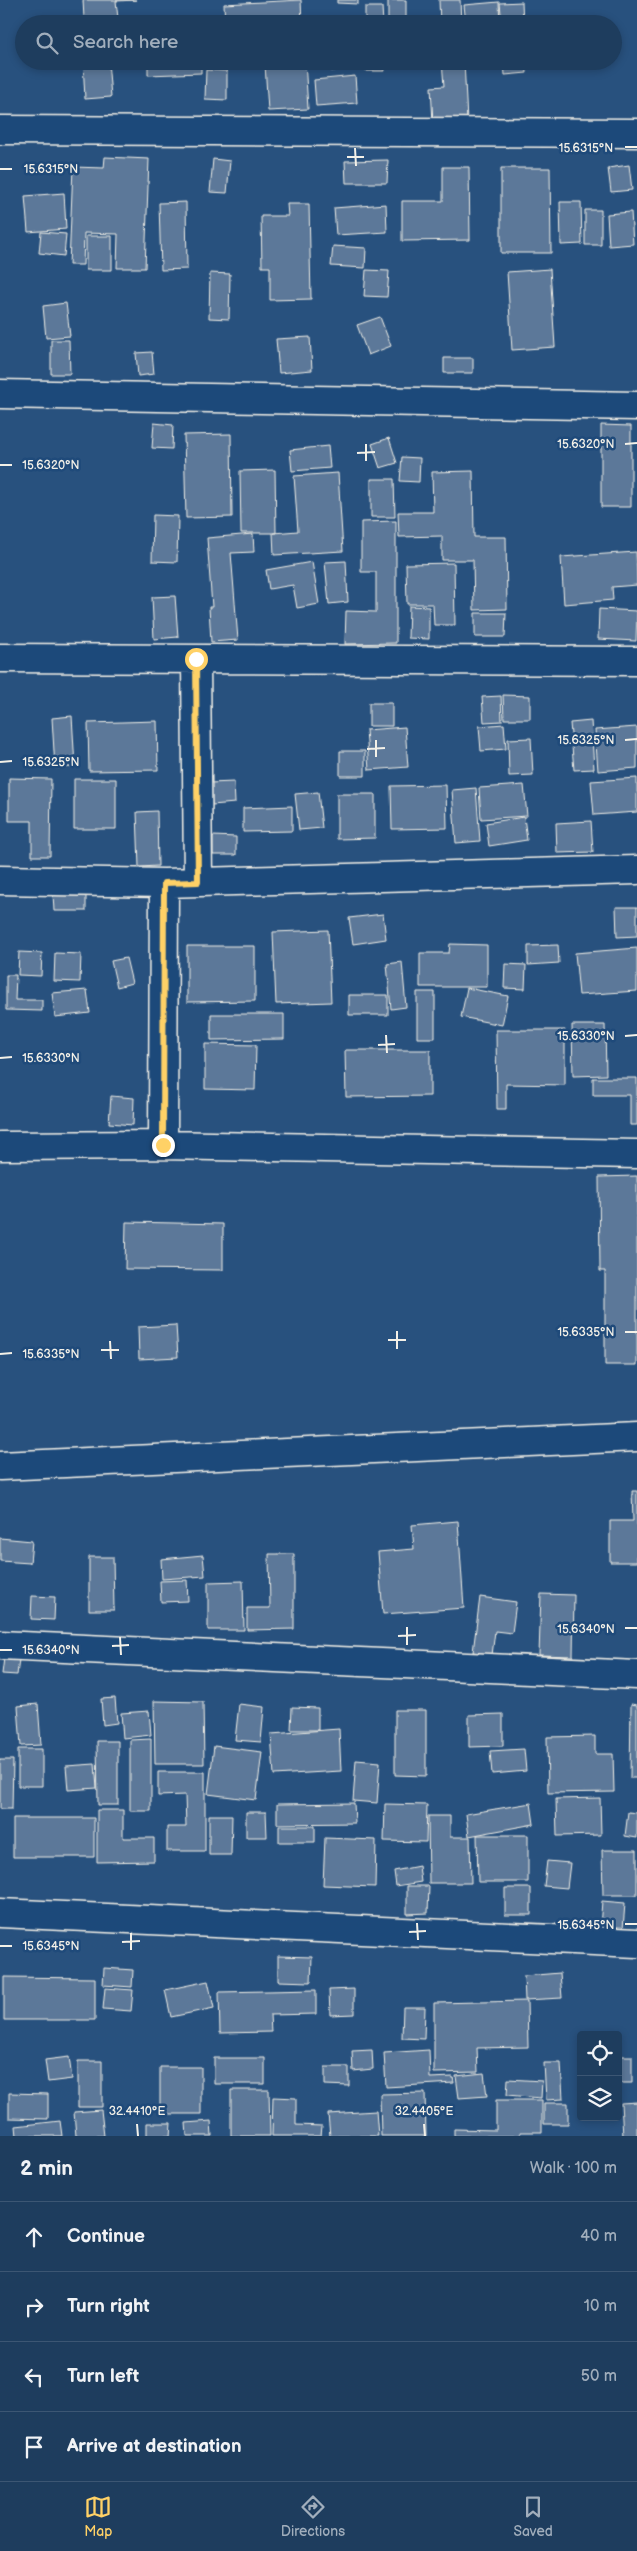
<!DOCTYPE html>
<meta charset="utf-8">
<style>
:root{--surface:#1e3d5e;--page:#264464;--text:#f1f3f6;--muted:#a1aebc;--line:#3c5673;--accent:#ffd166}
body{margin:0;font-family:"Balsamiq Sans",sans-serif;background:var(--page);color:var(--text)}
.controls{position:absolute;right:15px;bottom:15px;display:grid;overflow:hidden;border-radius:5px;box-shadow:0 2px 8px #0003}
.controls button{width:45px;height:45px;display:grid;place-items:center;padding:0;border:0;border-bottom:1px solid var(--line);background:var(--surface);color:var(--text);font:25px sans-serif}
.stop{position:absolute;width:15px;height:15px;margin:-11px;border:4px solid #ffd166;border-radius:50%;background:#fff}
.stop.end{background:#ffd166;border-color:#fff;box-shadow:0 1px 5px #0008}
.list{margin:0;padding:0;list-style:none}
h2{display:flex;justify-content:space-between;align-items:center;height:65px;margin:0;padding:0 20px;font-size:21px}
h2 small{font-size:16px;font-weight:400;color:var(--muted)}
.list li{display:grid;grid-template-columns:32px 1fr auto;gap:15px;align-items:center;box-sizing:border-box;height:70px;padding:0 20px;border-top:1px solid var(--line)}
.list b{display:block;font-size:19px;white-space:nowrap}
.list em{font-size:16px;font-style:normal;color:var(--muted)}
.icon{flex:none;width:28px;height:28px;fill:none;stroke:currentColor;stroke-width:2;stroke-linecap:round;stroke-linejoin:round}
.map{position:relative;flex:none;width:637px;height:2136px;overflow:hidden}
.search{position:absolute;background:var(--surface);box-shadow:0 2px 8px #0003;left:15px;right:15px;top:15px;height:55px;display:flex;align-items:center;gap:12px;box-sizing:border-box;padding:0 18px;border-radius:28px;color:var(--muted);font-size:19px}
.sheet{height:345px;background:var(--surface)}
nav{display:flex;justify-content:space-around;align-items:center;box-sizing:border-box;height:70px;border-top:1px solid var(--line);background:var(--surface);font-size:14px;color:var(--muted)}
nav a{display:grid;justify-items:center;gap:2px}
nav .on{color:var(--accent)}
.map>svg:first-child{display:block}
.building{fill:#5b7899;stroke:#f4f1e8}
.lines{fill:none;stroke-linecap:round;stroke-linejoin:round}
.minor-casing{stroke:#f4f1e8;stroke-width:31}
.minor{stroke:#1f4a7a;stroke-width:28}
.route{stroke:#ffd166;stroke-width:6}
.ticks{fill:none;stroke:#f4f1e8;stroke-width:2}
.ticks-label{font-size:12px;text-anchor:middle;fill:#f4f1e8;stroke:#1f4a7a;stroke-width:5;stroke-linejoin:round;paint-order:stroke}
</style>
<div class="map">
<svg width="637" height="2136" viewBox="0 0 637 2136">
<rect width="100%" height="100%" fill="#28517e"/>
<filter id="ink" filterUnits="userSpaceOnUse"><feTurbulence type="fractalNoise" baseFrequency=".02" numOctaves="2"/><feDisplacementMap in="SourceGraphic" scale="10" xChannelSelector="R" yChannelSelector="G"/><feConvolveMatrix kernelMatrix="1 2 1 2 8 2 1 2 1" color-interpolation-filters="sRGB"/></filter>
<g filter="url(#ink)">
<path class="building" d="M83,0H136L116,1L118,18L84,19Z
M301,0L302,24H225L224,4Z
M337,0H358V4L337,3Z
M388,0H406V24H388Z
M439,0H460L461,24H440Z
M499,2L500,24H466L464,5Z
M522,2L523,24H502L500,3Z
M365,7H382L383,24H365Z
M83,61H108L111,97L85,99Z
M148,61H201V73L148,75Z
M283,61H305L308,109L268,111L265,64Z
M330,61H363L364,68L331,71Z
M366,61H383L384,71H366Z
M442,61H464L467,121L433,123L431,87L444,86Z
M504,61H526L527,73L505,75Z
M206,70L227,71V100L205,99Z
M355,76L357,103L316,106L314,80Z
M105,157L149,159L145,268H117L118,234L84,233L83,265H69L73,167L104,168Z
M213,159L230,161L227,193L210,192Z
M388,160L387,183H346L345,161Z
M629,165L632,190L611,192L608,168Z
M443,167H469L470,240L402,241V201H443Z
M501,168H550L551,253H501Z
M64,193L66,229L28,232L25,196Z
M186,202L187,269L161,270L159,203Z
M560,202H581L582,244L561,245Z
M287,204H309L311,299L270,300V267H262L261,216H288Z
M386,204L387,232L336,235L334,208Z
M585,210H601V245H585Z
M631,212L633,244L609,246L607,214Z
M41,232L66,234L64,256L39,253Z
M86,236H112V270H86Z
M333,246L366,248L365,268L331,266Z
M550,269L555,347L512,350L507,272Z
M366,270L389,271L387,297L364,296Z
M210,273L230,274L229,319L209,318Z
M66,303L70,336L46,338L43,306Z
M380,317L391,346L368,355L357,325Z
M310,337L312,370L279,373L276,339Z
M51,340H69L70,374H51Z
M152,352L154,374L138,376L136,353Z
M444,358H473V373H444Z
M154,423L173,425L172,449L152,448Z
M601,425L631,426V507H601Z
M231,434L232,517L186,518L184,435Z
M389,438L397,463L380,468L372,444Z
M328,446L330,468L292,471L290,450Z
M402,457L420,458L419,482L400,481Z
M275,470L276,533H241L240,471Z
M473,471L474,537H506L507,609L474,610L473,560H442V536L399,537L398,512H433L432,472Z
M338,473L343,551L274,555L273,533L298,531L294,476Z
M371,479H394L395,517H371Z
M153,515L178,516L177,562L152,561Z
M396,521V643L345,644L346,611L376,612V572H361V522Z
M253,534L254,552L231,553L238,640L211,642L209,607H212L207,538Z
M636,552L637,585L612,587L613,600L564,604L561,557Z
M346,561L348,602L329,604L325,562Z
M312,562L319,604L297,608L293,585L269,589L266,570Z
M454,563L455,625H434L433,604H407L406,564Z
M175,596L178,637L154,639L152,597Z
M409,606L429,607V639L408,638Z
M599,609L637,611L636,641L598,639Z
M475,613H506L505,637H475Z
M503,695L530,696V719H504Z
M501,696L502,721L484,722L482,697Z
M369,703H392V726H369Z
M72,716L75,767L55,768L52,718Z
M157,721L158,770L89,771L88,723Z
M591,721L594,769L574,770L570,723Z
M504,724L506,749L481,751L479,726Z
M405,727L408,767L369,770L366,730Z
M637,727V768L598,771L595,730Z
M531,738L533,775L509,776L508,739Z
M340,751H365V776H340Z
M9,778L51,779L50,856H32V821H9Z
M637,778V812L594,815L591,781Z
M74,779H116V829H74Z
M234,782L235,803L212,805L210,783Z
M446,785L447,828L392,829L391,786Z
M524,785L527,816L481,819L479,788Z
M476,788L480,841L456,843L452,790Z
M318,792L322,828L299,830L295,794Z
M337,794H375V838L337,839Z
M292,806V831L243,832V808Z
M157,811L158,866L139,867L137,812Z
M524,817L527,840L489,846L486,823Z
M591,821L593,852L557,853L556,823Z
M213,836L236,837V855H213Z
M53,894H86V911H54Z
M616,907H637V936L617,937Z
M383,914L386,939L353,944L349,918Z
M328,930L331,1002L276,1004L273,932Z
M450,944L487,945V987H420V953H449Z
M558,945L559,963L528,965V946Z
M187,946H255V1001L187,1002Z
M637,948V991L579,995L575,953Z
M19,952L42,953L41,976L18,975Z
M55,953L81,954L80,982L54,981Z
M126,958L132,983L117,987L111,961Z
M402,962L406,1007L391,1009L387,964Z
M505,964L526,965L525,989L504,988Z
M6,975H16L15,1000H42V1011L6,1010Z
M467,988L508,996L502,1025L461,1017Z
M87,990L90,1013L55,1017L52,993Z
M417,992H435V1038H417Z
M349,995H388V1015H349Z
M211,1014H284V1039L211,1040Z
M572,1025H605L606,1075L573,1076Z
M496,1030H565V1085L506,1084V1109H497Z
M205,1044L256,1045L255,1090L205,1089Z
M345,1050H430V1096L346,1097Z
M593,1078H637V1125H630V1095H593Z
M111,1096L134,1098L133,1125L109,1123Z
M637,1176V1365H605V1271H600L599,1177Z
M126,1222L223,1224V1270L125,1269Z
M176,1325L178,1357L139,1359L138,1327Z
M632,1491H637V1562H610V1521H633Z
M458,1521L464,1608L383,1614L378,1552L414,1549L412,1525Z
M0,1538L32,1541L30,1563L0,1561Z
M269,1554H294V1629L247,1630V1608H270Z
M203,1555L205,1576L162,1579L161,1559Z
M89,1557H113L114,1610H89Z
M187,1580L188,1601L161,1602L160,1581Z
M243,1581L244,1630H208V1582Z
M541,1594L574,1595L573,1656L539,1655Z
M32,1596L55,1597L54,1620L31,1619Z
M480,1597L516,1602L512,1633L495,1631L492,1655L473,1652Z
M5,1650L20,1652L17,1675L2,1674Z
M115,1698L117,1723L103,1725L101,1699Z
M154,1701L203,1702L204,1764H155Z
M38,1704L41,1745L21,1746L18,1706Z
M239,1704L264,1707L261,1742L235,1740Z
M631,1704L637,1705V1778H630Z
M292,1707L318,1708V1730H291Z
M395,1710H426V1776L395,1775Z
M149,1711L151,1735L123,1738L121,1713Z
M503,1714V1746L469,1747V1715Z
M339,1729L341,1771L274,1775L271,1734Z
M595,1736V1754H613L614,1792L548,1793L547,1737Z
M151,1739V1811H130V1740Z
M97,1741H118V1805H98Z
M214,1746L262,1752L256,1800L208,1794Z
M18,1749H42V1786H18Z
M524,1749L526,1771L492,1774L490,1751Z
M0,1760H13L12,1809H0Z
M356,1760L380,1762L377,1803L353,1801Z
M95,1764L97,1788L68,1790L66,1766Z
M158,1772H205V1851H167V1827H186L185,1795L158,1796Z
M600,1798L601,1835L557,1836L556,1799Z
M354,1803L355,1823L277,1824V1804Z
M531,1803L534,1824L469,1836L466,1814Z
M385,1804L427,1805L426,1842L384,1841Z
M97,1810H123V1838H154V1861L97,1862Z
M246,1812H266L267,1837H246Z
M628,1812L637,1813V1838L625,1836Z
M209,1815H232L231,1855H209Z
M428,1816H450V1837H470L471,1883H429Z
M13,1818H94V1857H13Z
M279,1826H315V1842H279Z
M477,1835H528V1882H478Z
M325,1838L376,1840L375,1887L323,1885Z
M602,1850H637V1895H603Z
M547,1861L570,1863L567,1888L544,1886Z
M419,1866L421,1882L396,1886L394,1871Z
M407,1886H429L428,1913L407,1914Z
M505,1888H531V1915H505Z
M602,1901L625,1903L623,1929L600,1927Z
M278,1956L312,1957L311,1982L278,1981Z
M104,1968L133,1970L132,1987L103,1985Z
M560,1973L562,1998L525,2000L524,1976Z
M4,1977L95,1978V2020H4Z
M208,1981L214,2008L171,2017L165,1990Z
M105,1988L133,1990L131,2011L103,2009Z
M354,1989V2014L330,2015L329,1990Z
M316,1990V2014L270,2015L271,2032L220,2033L219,1992Z
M527,2001L528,2047L477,2048L478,2072L434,2073V2003Z
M403,2007H425L424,2039L402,2038Z
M372,2050L373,2069L353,2071L352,2051Z
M429,2050L430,2078L453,2077L454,2083L386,2087L384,2053Z
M618,2056H632V2083H618Z
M69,2057L72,2079L48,2082L45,2060Z
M214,2058H265V2084H214Z
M78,2061H102V2107H78Z
M544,2063H561L563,2099L546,2100Z
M160,2067H201V2114H160Z
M325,2067H349V2086L325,2085Z
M484,2073L487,2096L459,2098L456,2076Z
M508,2079L542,2081L541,2098L507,2095Z
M231,2090H269L270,2136H231Z
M9,2093L48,2094V2119L9,2118Z
M425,2093L426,2136H381L380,2094Z
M273,2097L296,2098V2125L322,2126L321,2136H272Z
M496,2100H542V2132H520V2136H454V2129L496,2130Z
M637,2102V2136H623L621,2103Z
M544,2103H568V2124H544Z
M101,2110L104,2136H76L74,2112Z
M376,2111L378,2136H330L328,2114Z
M60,2121L62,2136H17L16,2126Z
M211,2121L212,2136H187L186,2123Z
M147,2123H171L170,2136H147Z"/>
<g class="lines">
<defs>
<path id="minor" d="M0,130L637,133
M0,394L637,406
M0,658L637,661
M196,659L198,882
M0,880L164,883L637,870
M163,1145L164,883
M0,1146L163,1145L637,1154
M0,1466L637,1437
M0,1645L637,1675
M0,1913L637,1943"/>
</defs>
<use href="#minor" class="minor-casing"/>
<use href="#minor" class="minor"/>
</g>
</g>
<g class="lines" filter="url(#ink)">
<path class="route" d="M163,1145L164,883L198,882L196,659"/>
</g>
<path class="ticks" d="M625,147H637M355,148L356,166M347,157H364M0,169H12M366,444V461M625,444L637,443M357,453L375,452M0,465H12M376,740V757M625,740L637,739M367,749L385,748M0,762L12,761M386,1035L387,1053M625,1036L637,1035M378,1045L395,1044M0,1058L12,1057M397,1331V1349M625,1332H637M388,1340H406M110,1341L111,1359M101,1350H119M0,1354L12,1353M407,1627V1645M625,1628H637M398,1636L416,1635M120,1637L121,1655M112,1646L129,1645M0,1650H12M417,1923L418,1940M625,1924H637M409,1932L426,1931M131,1933V1950M122,1942L140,1941M0,1946H12M137,2124L138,2136M424,2124L425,2136"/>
<g class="ticks-label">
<text x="586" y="152">15.6315°N</text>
<text x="51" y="173">15.6315°N</text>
<text x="586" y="448">15.6320°N</text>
<text x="51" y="469">15.6320°N</text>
<text x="586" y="744">15.6325°N</text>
<text x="51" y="766">15.6325°N</text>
<text x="586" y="1040">15.6330°N</text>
<text x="51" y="1062">15.6330°N</text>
<text x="586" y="1336">15.6335°N</text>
<text x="51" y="1358">15.6335°N</text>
<text x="586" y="1633">15.6340°N</text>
<text x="51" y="1654">15.6340°N</text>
<text x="586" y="1929">15.6345°N</text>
<text x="51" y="1950">15.6345°N</text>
<text x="137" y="2115">32.4410°E</text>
<text x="424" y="2115">32.4405°E</text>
</g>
</svg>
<div class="controls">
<button><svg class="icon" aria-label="locate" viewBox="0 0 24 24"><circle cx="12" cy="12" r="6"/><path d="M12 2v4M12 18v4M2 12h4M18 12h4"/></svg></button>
<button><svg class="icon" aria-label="layers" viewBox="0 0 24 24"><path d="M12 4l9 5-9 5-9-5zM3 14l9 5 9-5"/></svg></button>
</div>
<div class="stop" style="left:196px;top:659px"></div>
<div class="stop end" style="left:163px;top:1145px"></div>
<div class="search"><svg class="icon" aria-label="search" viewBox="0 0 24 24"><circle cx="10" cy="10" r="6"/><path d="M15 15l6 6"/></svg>Search here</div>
</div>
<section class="sheet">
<h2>2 min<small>Walk · 100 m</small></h2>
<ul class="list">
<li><svg class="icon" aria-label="ahead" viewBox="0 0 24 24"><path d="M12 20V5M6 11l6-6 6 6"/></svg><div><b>Continue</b></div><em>40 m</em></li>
<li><svg class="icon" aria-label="right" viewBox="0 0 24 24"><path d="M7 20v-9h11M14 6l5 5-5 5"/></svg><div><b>Turn right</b></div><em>10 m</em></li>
<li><svg class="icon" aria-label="left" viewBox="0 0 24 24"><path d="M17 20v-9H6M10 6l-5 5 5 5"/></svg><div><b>Turn left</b></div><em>50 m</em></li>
<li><svg class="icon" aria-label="arrive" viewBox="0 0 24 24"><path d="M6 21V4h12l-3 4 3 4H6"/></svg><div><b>Arrive at destination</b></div></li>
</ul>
</section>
<nav>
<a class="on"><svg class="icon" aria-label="map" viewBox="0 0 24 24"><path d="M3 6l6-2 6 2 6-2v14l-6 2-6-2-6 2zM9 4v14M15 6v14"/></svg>Map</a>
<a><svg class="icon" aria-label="directions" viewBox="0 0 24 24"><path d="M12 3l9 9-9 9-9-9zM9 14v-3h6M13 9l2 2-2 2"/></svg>Directions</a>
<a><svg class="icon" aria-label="saved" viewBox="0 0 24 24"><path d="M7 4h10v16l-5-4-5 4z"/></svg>Saved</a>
</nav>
